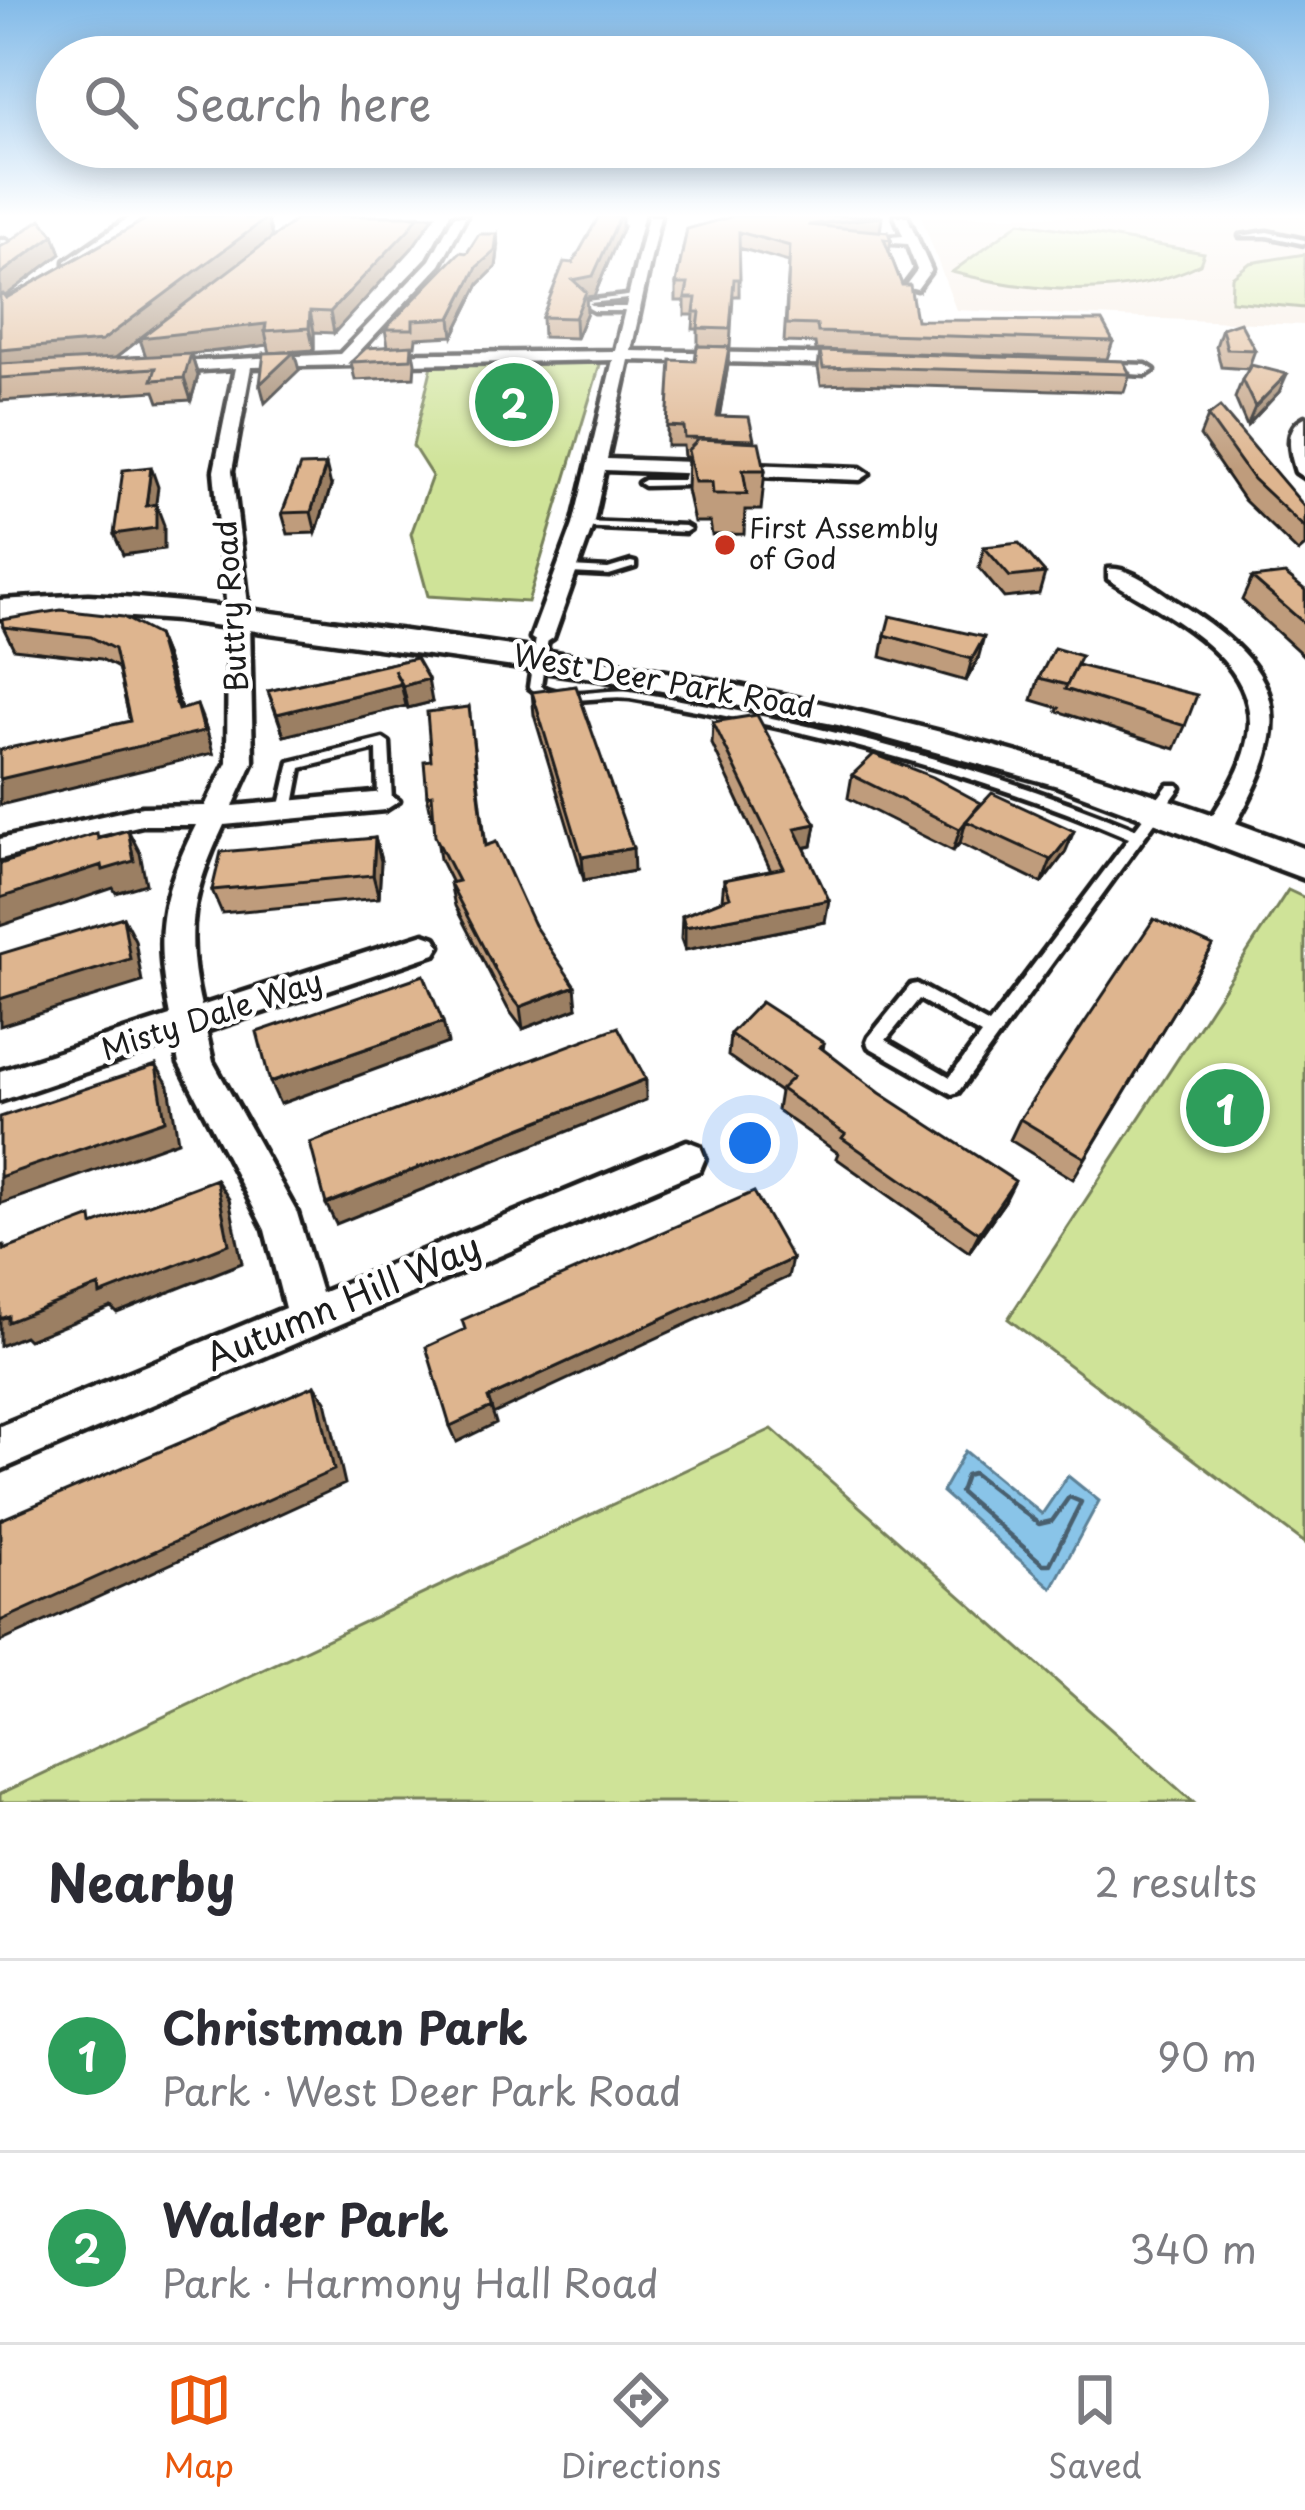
<!DOCTYPE html>
<meta charset="utf-8">
<style>
:root{--surface:#fff;--page:#f7f7f7;--text:#2b2b33;--muted:#7c7c81;--line:#e1e1e2;--accent:#ea580c}
body{margin:0;font-family:"Playpen Sans",sans-serif;background:var(--page);color:var(--text)}
.you{position:absolute;left:750px;top:1143px;width:42px;height:42px;margin:-30px;border:9px solid #fff;border-radius:50%;background:#1a73e8;box-shadow:0 0 0 18px #1a73e833}
.badge{display:grid;place-items:center;width:78px;height:78px;border-radius:50%;background:var(--accent);color:#fff;font-size:39px;font-weight:700}
.pin{position:absolute;translate:-50% -50%;border:6px solid #fff;box-shadow:0 3px 12px #0006}
.list{margin:0;padding:0;list-style:none}
h2{display:flex;justify-content:space-between;align-items:center;height:156px;margin:0;padding:0 48px;font-size:51px}
h2 small{font-size:39px;font-weight:400;color:var(--muted)}
.list li{display:grid;grid-template-columns:78px 1fr auto;gap:36px;align-items:center;box-sizing:border-box;height:192px;padding:0 48px;border-top:3px solid var(--line)}
.list b{display:block;font-size:45px;white-space:nowrap}
.list p{margin:0;font-size:39px;white-space:nowrap;color:var(--muted)}
.list em{font-size:39px;font-style:normal;color:var(--muted)}
.icon{flex:none;width:66px;height:66px;fill:none;stroke:currentColor;stroke-width:2;stroke-linecap:round;stroke-linejoin:round}
.map{position:relative;flex:none;width:1305px;height:1802px;overflow:hidden}
.search{position:absolute;background:var(--surface);box-shadow:0 6px 30px #0003;left:36px;right:36px;top:36px;height:132px;display:flex;align-items:center;gap:30px;box-sizing:border-box;padding:0 42px;border-radius:66px;color:var(--muted);font-size:45px}
.sheet{height:540px;background:var(--surface)}
nav{display:flex;justify-content:space-around;align-items:center;box-sizing:border-box;height:168px;border-top:3px solid var(--line);background:var(--surface);font-size:33px;color:var(--muted)}
nav a{display:grid;justify-items:center;gap:6px}
nav .on{color:var(--accent)}
.map>svg:first-child{display:block}
.built{fill:#f5e9dd}
.green{fill:#cfe398;stroke:#76805a;stroke-width:3}
.water{fill:#89c4e8;stroke:#5d8196;stroke-width:3}
.lines{fill:none;stroke-linecap:round;stroke-linejoin:round}
.shore{stroke:#485f6e;stroke-width:4.5}
.lane-casing{stroke:#1c1c1c;stroke-width:9}
.street-casing{stroke:#1c1c1c;stroke-width:9}
.secondary-casing{stroke:#1c1c1c;stroke-width:9}
.lane{fill:#fff;fill-rule:evenodd}
.street{fill:#fff;fill-rule:evenodd}
.secondary{fill:#fff;fill-rule:evenodd}
.wall{fill:#bf9c7b;stroke:#1c1c1c;stroke-width:3;fill-rule:evenodd}
.shaded-wall{fill:#9b7f64;stroke:#1c1c1c;stroke-width:3}
.building{fill:#deb58f;stroke:#1c1c1c;stroke-width:3}
.poi-dot{fill:#c8321e;stroke:#fff;stroke-width:4.5}
.labels{text-anchor:middle;stroke-width:9;stroke-linejoin:round;paint-order:stroke}
.far-poi-label{font-size:27px;fill:#1c1c1c;stroke:#fff;text-anchor:start}
.street-label{font-size:30px;fill:#1c1c1c;stroke:#fff}
.near-street-label{font-size:36px;fill:#1c1c1c;stroke:#fff}
</style>
<div class="map">
<svg width="1305" height="1802" viewBox="0 0 1305 1802">
<rect width="100%" height="100%" fill="#fff"/>
<filter id="ink" filterUnits="userSpaceOnUse"><feTurbulence type="fractalNoise" baseFrequency=".00833" numOctaves="2"/><feDisplacementMap in="SourceGraphic" scale="24" xChannelSelector="R" yChannelSelector="G"/><feConvolveMatrix kernelMatrix="1 2 1 2 8 2 1 2 1" color-interpolation-filters="sRGB"/></filter>
<g filter="url(#ink)">
<path class="built" d="M921,216H1305V325L956,310Z"/>
<path class="green" d="M1020,222L1204,253L1200,264C1128,301 1028,292 952,272Z
M1305,254V308L1231,301L1232,277L1250,263Z
M434,357L602,358L528,602L428,596L411,534L432,476L413,446Z
M1288,890L1305,898V1543L1008,1319Z
M772,1429L1193,1802H0V1794Z"/>
<path class="water" d="M965,1451L1042,1514L1068,1476L1099,1501L1052,1588L942,1492Z"/>
<g class="lines">
<path class="shore" d="M973,1473L1039,1524L1052,1521L1069,1497L1081,1502L1050,1564H1043L960,1492L966,1475Z"/>
<defs>
<path id="lane" d="M1267,232L1305,240V244L1267,236H1240Z
M635,295L637,298L589,303L595,307H635L632,311H594L578,302Z
M692,465L697,468L690,485L644,486L639,483L644,480H683L687,468Z
M583,522L685,526L690,529L685,532L579,527L578,525Z
M631,562L635,563V567L609,575L570,573L565,570L570,567L608,569Z
M542,635L548,638L541,686C567,701 601,688 630,691C802,720 974,762 1135,829L1168,785H1178L1180,788L958,1092L952,1094L869,1047L867,1042L869,1037L911,985L917,984L989,1024L1129,838C970,770 800,727 630,698C596,694 557,711 529,687L536,638ZM919,999L981,1035L950,1077L886,1040Z
M383,739L389,743L392,801L390,804H380L378,801L377,749L301,768L293,810L291,813H281L279,810L290,762Z"/>
<path id="street" d="M131,216H145L76,267H66V261Z
M454,216H466L440,265L357,354L615,351L648,216H660L631,351L857,355L865,360L857,365L629,360L607,459L860,468L869,474L860,480L605,470L593,525L553,638L542,645L531,638L573,525L613,360L251,367L232,471L250,621L253,762L233,806L385,792L399,801L385,810L224,825C192,892 184,932 201,1006L424,934L435,938L440,946L435,954L206,1031L213,1062L297,1213L321,1293L687,1141L700,1146L705,1158L700,1170L0,1470V1426L285,1308L265,1230L179,1064L175,1042L0,1101V1071L170,1016C154,934 159,899 196,825H142L0,859V839L142,807L205,806L227,762L228,621L214,471L235,368L156,373L148,368L156,363L340,354L430,260Z
M895,216H907L931,270L917,289L905,286L917,270L907,244L848,240L903,236Z
M0,240H6L8,243L0,248Z
M1085,363L1146,365L1154,370L1146,375L1079,371V365Z
M1305,417V478L1296,472C1290,453 1283,428 1305,417Z
M1108,569C1130,566 1156,589 1174,600C1290,672 1297,721 1229,835L1219,838L1205,828C1221,801 1240,775 1247,745C1269,661 1165,615 1108,579Z"/>
<path id="secondary" d="M88,595C194,600 299,617 405,631C714,672 1014,735 1305,849V879L1058,786L838,725L600,679L177,620L88,614L0,618V600Z"/>
</defs>
<use href="#lane" class="lane-casing"/>
<use href="#street" class="street-casing"/>
<use href="#secondary" class="secondary-casing"/>
<use href="#lane" class="lane"/>
<use href="#street" class="street"/>
<use href="#secondary" class="secondary"/>
</g>
<path class="wall" d="M152,216H269L267,218L272,237L314,219L316,216H434L412,248L334,333L314,332V350L270,353L268,345L191,354L198,376L191,400L159,402L155,391L0,401V247L54,235L61,254L5,296L6,298ZM140,339L146,356L115,358Z
M622,229L594,296L586,297L587,312L576,338L543,337L542,317L573,263Z
M687,229L880,231L891,240L889,252L916,320L1113,341L1107,359L816,350L815,343L784,342L789,262L739,248V296H733L730,347L698,346V329H693L694,315H685V301H676V284Z
M497,234L498,250L496,267L479,284L453,336L416,338L415,346H412L415,363L414,377L355,380L351,362L388,346L385,329L467,253Z
M1222,328L1255,350L1248,369L1221,367L1216,346Z
M820,351L1130,374L1124,392L853,384L821,385L818,368Z
M728,365L719,416L754,441L765,470L761,510H745L744,534L712,535L710,522H694L687,490L688,457H684L683,446H667V426Z
M1242,380L1279,392L1247,426L1235,398Z
M1208,416L1305,507V546L1298,552L1244,500L1200,436Z
M331,486L316,533L288,534L282,513Z
M984,547L1045,573L1039,594L1004,598L979,568Z
M1252,578L1305,590V657L1242,600Z
M3,627L157,635L166,657L181,709L206,728L213,753L130,721L118,668L101,659L14,649Z
M885,635L978,659L966,681L881,657Z
M416,658L432,702L408,708L405,703L406,706L284,736L268,691Z
M1078,665L1185,726L1175,749L1057,711L1059,708L1032,700L1039,678Z
M532,692L634,871L584,880L534,715Z
M469,707L486,846L534,925L577,1008L523,1029L508,1009L455,906L450,883H452L440,859L434,817L432,818L427,795L431,760Z
M713,722L816,824L812,846L804,848L825,922L685,950L681,939L682,916L722,900L724,880L771,871L712,744Z
M852,775L1065,853L1042,883L960,843L953,851L848,798Z
M375,838L381,861L379,898L222,913L212,890Z
M1213,946L1073,1179L1010,1140L1020,1119Z
M730,1034L824,1043L823,1050L1005,1201L969,1252L836,1158L838,1153L777,1110L780,1092L728,1056Z"/>
<path class="shaded-wall" d="M248,216H269L267,218L272,237L265,331L268,345L191,354L198,376L191,400L184,378L147,360L140,339L109,363L0,373V350Z
M418,216H434L412,248L334,333L330,312Z
M620,216H622V229L594,296L586,297L587,312L576,338L573,280Z
M882,217L880,232L808,225Z
M497,234L498,250L496,267L479,284L453,336L451,318L477,267Z
M54,235L61,254L0,300V274Z
M310,311L314,332V350L309,328Z
M729,347L728,365L716,436L717,416Z
M294,352L299,370L265,403L260,384Z
M1287,374L1279,392L1247,426L1255,407Z
M326,465L331,486L316,533L311,512Z
M151,467L158,487L153,527L146,506Z
M156,504L164,525V549L123,555L114,534Z
M157,635L166,657L187,732L178,710Z
M984,637L978,659L966,681L972,659Z
M428,679L432,702L408,708L403,686Z
M401,684L406,706L284,736L277,714Z
M197,705L206,728L213,753L0,805V779Z
M966,821L960,843L953,851L960,829Z
M816,824L812,846L792,850L795,828Z
M128,830L140,853L146,884L116,893L113,888L0,926V898Z
M1074,831L1065,853L1042,883L1051,860Z
M375,838L381,861L379,898L373,875Z
M633,848L634,871L584,880L582,857Z
M829,900L825,922L685,950V927Z
M123,917L135,940L142,982L0,1026V999Z
M575,986L577,1008L523,1029L520,1007Z
M443,1022L448,1043L280,1104L270,1082Z
M156,1065L169,1086L178,1141L0,1204V1177Z
M646,1079V1100L336,1224L326,1204Z
M216,1179L229,1199L242,1263L117,1313L111,1307L28,1340L24,1336L0,1346V1319Z
M1015,1181L1005,1201L969,1252L979,1233Z
M792,1259L788,1277L493,1414L488,1398Z
M315,1385L326,1401L345,1484L0,1642V1621Z
M491,1407L496,1423L457,1442L450,1426Z"/>
<path class="building" d="M152,216H248L247,218H267L102,341L0,350V295L3,294L6,298Z
M316,216H418L409,229L330,312L310,311L309,328L265,331L266,324L140,338L297,219H314Z
M599,216H620L593,276L573,280L586,292L575,318L542,317L564,262L573,263Z
M734,216H882L808,225L888,232L891,240L884,239L902,285H910L916,320L1102,321L1113,341L818,332L817,325L786,324L790,246L739,232L740,279H734L730,329L698,328L700,312H694L696,298H685L688,284H676L687,229Z
M41,219L54,235L0,274V247L9,242Z
M479,234H497L495,251L477,267L451,318L413,320V329H385L460,252L467,253Z
M1240,322L1255,350L1227,349L1222,328Z
M412,345L411,359L351,362L366,348Z
M697,346L729,347L717,416L749,417L754,440L685,438L684,427L667,426L671,360L695,361Z
M820,351L1123,361L1130,374L856,367L823,368Z
M294,352L260,384L264,353Z
M191,354L184,378L152,380L156,368L0,378V364Z
M1251,365L1287,374L1255,407L1242,380Z
M1220,407L1305,507V528L1253,479L1208,416Z
M699,439L759,442L765,470H743L747,494H713L712,482H695L688,450Z
M326,465L311,512L282,513L300,466Z
M151,467L146,506L156,504V528L114,534L123,470Z
M1019,543L1045,573L1010,577L984,547Z
M1285,574L1305,590V624L1252,578Z
M61,610L123,617L157,635L178,710L197,705L204,731L0,779V750L130,721L114,649L91,637L3,627L2,620Z
M890,616L984,637L972,659L885,635Z
M1054,648L1081,656L1067,685L1039,678Z
M416,658L428,679L403,686L394,670L401,684L277,714L268,691Z
M1077,665L1197,695L1185,726L1065,689Z
M576,686L633,848L582,857L532,692Z
M469,707L485,846L496,842L534,925L575,986L520,1007L504,987L450,883L458,881L435,836L432,794L427,795L424,761L431,760L427,712Z
M757,715L816,824L795,828L829,900L685,927L682,916L730,897L724,880L784,868L713,722Z
M874,754L933,777L981,803L960,829L852,775Z
M992,793L1074,831L1051,860L966,821Z
M128,830L134,861L103,870L102,865L0,898V864L97,833L98,839Z
M375,838L373,875L212,890L221,852Z
M123,917L130,959L0,999V954Z
M1154,919L1213,946L1085,1158L1020,1119Z
M424,975L443,1022L270,1082L257,1032Z
M761,1002L824,1043L820,1047L880,1093L1015,1181L979,1233L842,1138L845,1134L781,1089L793,1077L730,1034Z
M618,1027L646,1079L326,1204L310,1143Z
M156,1065L165,1120L0,1177V1117Z
M216,1179L229,1244L100,1295L99,1286L8,1322V1316L0,1319V1246L4,1245V1250L92,1217L93,1225Z
M754,1192L792,1259L488,1398L491,1407L450,1426L426,1347L465,1329L462,1320Z
M315,1385L334,1470L0,1621V1520Z"/>
</g>
<linearGradient id="sky" x2="0" y2="1"><stop stop-color="#82bae8"/><stop offset="0.46" stop-color="#fff"/><stop offset="1" stop-color="#fff" stop-opacity="0"/></linearGradient>
<rect width="1305" height="469" fill="url(#sky)"/>
<circle class="poi-dot" cx="725" cy="545" r="12"/>
<g class="labels">
<g class="far-poi-label">
<text x="749" y="538">First Assembly<tspan x="749" dy="31">of God</tspan></text>
</g>
<g class="street-label">
<text transform="translate(232 606) rotate(-94)" y="10">Buttry Road</text>
<text transform="translate(664 682) rotate(10)" y="10">West Deer Park Road</text>
<text transform="translate(212 1016) rotate(-18)" y="10">Misty Dale Way</text>
</g>
<g class="near-street-label">
<text transform="translate(343 1302) rotate(-23)" y="13">Autumn Hill Way</text>
</g>
</g>
</svg>
<div class="you"></div>
<div class="pin badge" style="left:1225px;top:1108px;background:#2e9e5b">1</div>
<div class="pin badge" style="left:514px;top:402px;background:#2e9e5b">2</div>
<div class="search"><svg class="icon" aria-label="search" viewBox="0 0 24 24"><circle cx="10" cy="10" r="6"/><path d="M15 15l6 6"/></svg>Search here</div>
</div>
<section class="sheet">
<h2>Nearby<small>2 results</small></h2>
<ul class="list">
<li><span class="badge" style="background:#2e9e5b">1</span><div><b>Christman Park</b><p>Park · West Deer Park Road</p></div><em>90 m</em></li>
<li><span class="badge" style="background:#2e9e5b">2</span><div><b>Walder Park</b><p>Park · Harmony Hall Road</p></div><em>340 m</em></li>
</ul>
</section>
<nav>
<a class="on"><svg class="icon" aria-label="map" viewBox="0 0 24 24"><path d="M3 6l6-2 6 2 6-2v14l-6 2-6-2-6 2zM9 4v14M15 6v14"/></svg>Map</a>
<a><svg class="icon" aria-label="directions" viewBox="0 0 24 24"><path d="M12 3l9 9-9 9-9-9zM9 14v-3h6M13 9l2 2-2 2"/></svg>Directions</a>
<a><svg class="icon" aria-label="saved" viewBox="0 0 24 24"><path d="M7 4h10v16l-5-4-5 4z"/></svg>Saved</a>
</nav>
